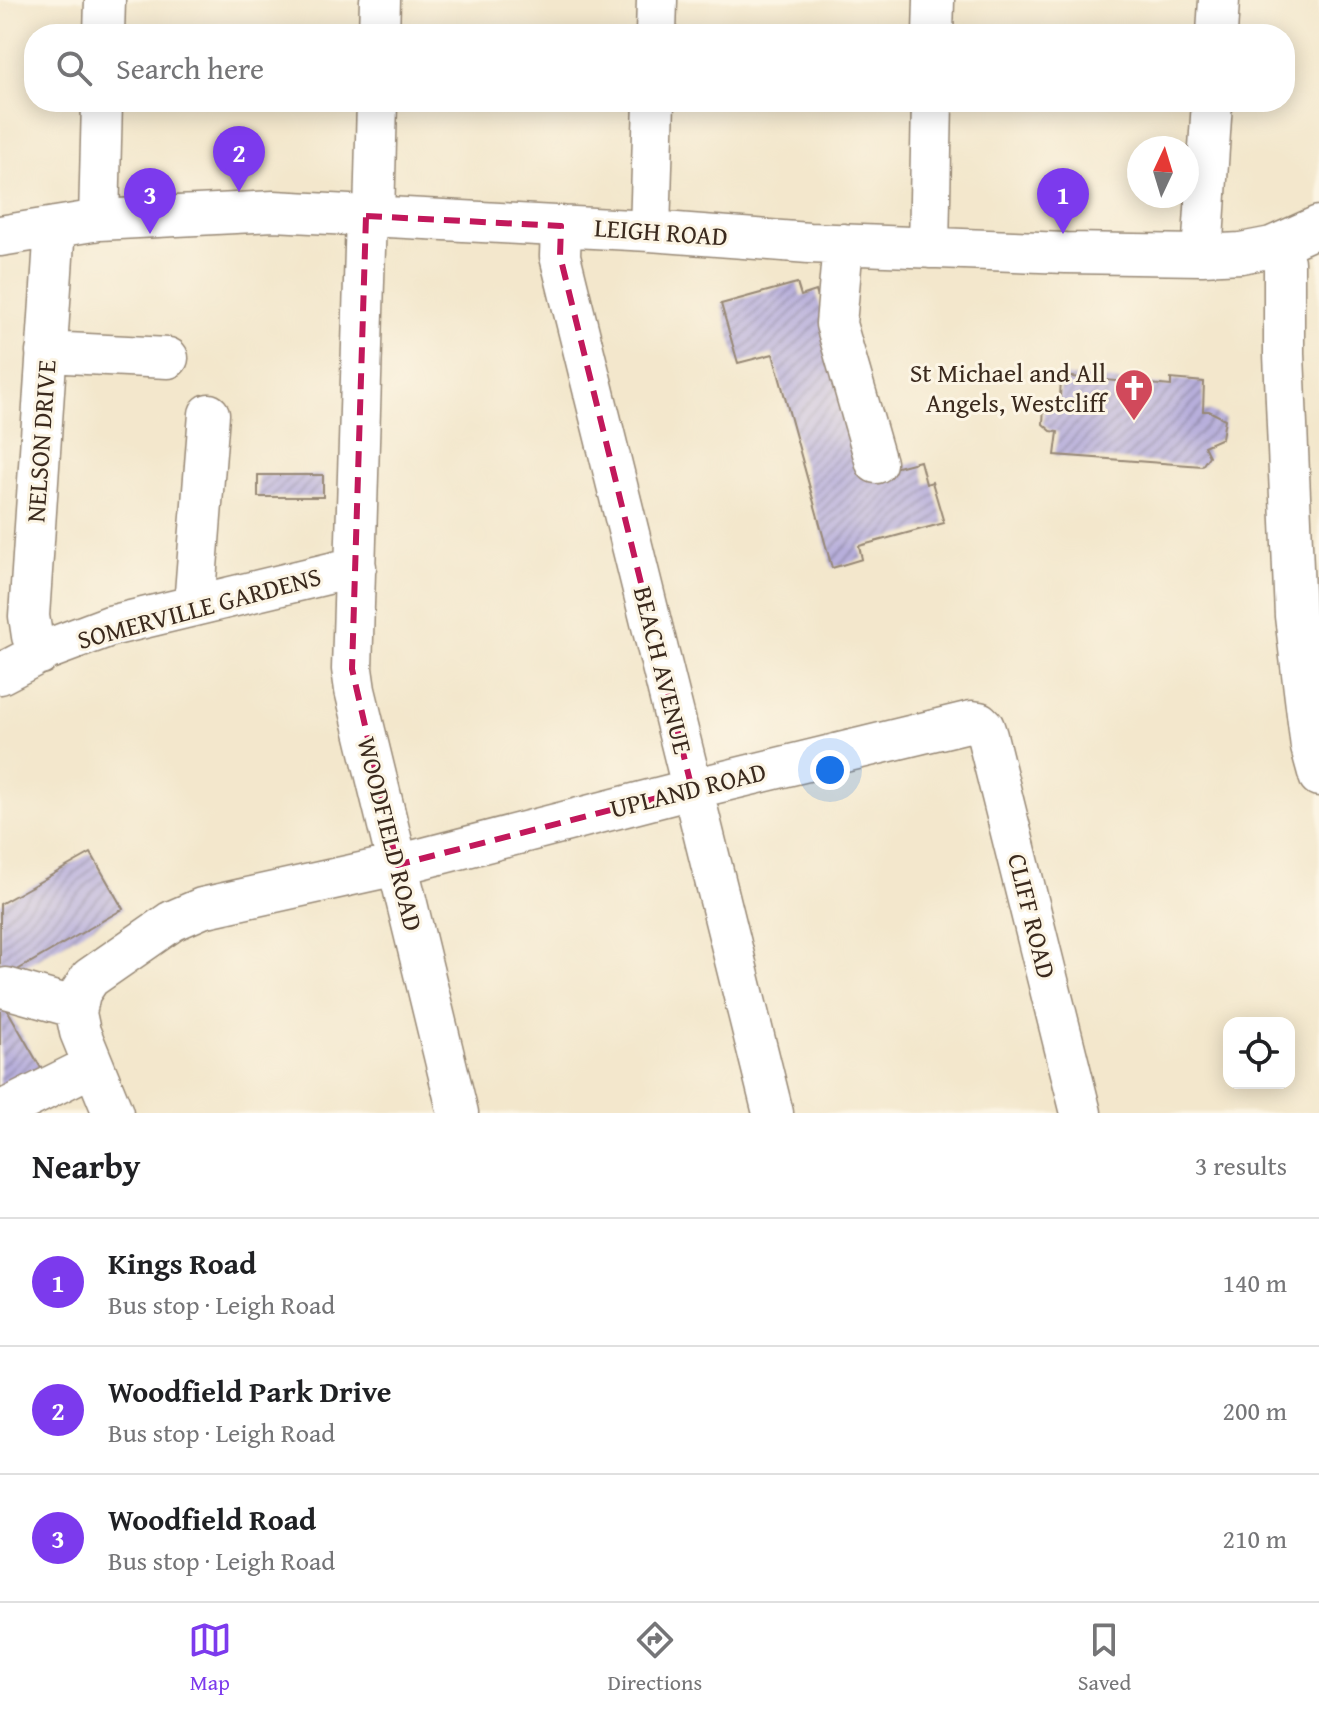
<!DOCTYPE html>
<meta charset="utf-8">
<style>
:root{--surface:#fff;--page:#f2f2f2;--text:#202124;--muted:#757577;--line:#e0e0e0;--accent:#7c3aed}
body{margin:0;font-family:"Gentium Book Plus",serif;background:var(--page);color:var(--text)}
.controls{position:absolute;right:24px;bottom:24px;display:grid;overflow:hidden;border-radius:16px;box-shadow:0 4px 20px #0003}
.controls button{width:72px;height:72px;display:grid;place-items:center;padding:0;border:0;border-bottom:2px solid var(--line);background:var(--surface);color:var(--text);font:40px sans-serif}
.compass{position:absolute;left:1127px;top:136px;width:72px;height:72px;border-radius:50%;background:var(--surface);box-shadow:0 4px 20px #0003;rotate:4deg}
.you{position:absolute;left:830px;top:770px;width:28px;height:28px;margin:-20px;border:6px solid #fff;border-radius:50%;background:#1a73e8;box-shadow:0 0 0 12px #1a73e833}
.badge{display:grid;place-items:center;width:52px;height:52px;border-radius:50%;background:var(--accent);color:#fff;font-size:26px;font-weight:700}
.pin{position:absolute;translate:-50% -66px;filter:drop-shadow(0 2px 4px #0008)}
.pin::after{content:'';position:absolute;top:42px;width:28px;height:24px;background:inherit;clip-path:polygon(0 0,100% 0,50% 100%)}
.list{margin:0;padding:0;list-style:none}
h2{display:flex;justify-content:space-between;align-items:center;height:104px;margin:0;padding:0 32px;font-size:34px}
h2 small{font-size:26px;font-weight:400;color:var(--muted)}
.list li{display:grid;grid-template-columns:52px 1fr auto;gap:24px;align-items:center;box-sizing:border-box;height:128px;padding:0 32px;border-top:2px solid var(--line)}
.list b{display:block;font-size:30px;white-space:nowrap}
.list p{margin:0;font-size:26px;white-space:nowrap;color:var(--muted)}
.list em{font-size:26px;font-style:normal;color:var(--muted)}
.icon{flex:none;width:44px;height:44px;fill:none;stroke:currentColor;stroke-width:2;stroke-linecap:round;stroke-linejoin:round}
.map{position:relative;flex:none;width:1319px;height:1113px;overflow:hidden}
.search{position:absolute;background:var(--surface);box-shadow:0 4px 20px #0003;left:24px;right:24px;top:24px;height:88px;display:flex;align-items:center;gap:20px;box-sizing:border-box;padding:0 28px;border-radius:32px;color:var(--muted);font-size:30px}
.sheet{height:488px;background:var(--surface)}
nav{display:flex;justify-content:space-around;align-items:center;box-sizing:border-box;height:112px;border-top:2px solid var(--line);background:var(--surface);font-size:22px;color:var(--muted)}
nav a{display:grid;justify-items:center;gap:4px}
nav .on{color:var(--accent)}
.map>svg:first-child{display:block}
.building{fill:url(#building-hatch)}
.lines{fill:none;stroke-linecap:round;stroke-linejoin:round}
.minor-casing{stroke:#978875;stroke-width:43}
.minor{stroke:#fff;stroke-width:40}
.marked{fill:none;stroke:#c2185b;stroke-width:6;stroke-dasharray:16 10;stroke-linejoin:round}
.labels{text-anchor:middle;stroke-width:6;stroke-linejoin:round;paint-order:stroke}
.street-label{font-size:26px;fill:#3b2a1e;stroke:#fcf5e5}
.poi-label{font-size:26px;fill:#3b2a1e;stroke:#fcf5e5;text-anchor:end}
</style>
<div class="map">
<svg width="1319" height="1113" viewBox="0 0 1319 1113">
<defs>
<pattern id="building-hatch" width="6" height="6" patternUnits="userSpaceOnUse" patternTransform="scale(2)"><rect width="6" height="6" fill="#b7afdb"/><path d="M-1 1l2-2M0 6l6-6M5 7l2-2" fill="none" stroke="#968fb1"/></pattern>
</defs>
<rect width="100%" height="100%" fill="#fcf5e5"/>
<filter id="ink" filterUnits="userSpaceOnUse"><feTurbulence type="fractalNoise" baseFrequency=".0125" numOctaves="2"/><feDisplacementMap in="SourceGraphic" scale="16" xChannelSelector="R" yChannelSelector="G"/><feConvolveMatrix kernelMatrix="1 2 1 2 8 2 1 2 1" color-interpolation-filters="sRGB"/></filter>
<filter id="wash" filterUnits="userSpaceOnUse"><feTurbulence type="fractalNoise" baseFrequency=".006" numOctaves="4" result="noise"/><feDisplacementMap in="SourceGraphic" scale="32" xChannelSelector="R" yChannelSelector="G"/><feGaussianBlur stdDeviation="1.8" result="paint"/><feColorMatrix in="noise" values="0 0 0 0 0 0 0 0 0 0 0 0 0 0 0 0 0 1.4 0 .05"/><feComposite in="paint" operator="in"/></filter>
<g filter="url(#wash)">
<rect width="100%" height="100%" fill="#f3e7cc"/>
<g id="blocks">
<path class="building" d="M797,283L801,296L816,291L867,475L920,461L926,484L932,482L944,523L859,546L862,559L832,568L773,354L738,363L721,304Z
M1061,376L1171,386V379L1204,382L1203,411H1209L1225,419L1222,438L1204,446L1209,456L1202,466L1055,455L1058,432L1051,431L1043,424L1044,405L1060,398Z
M258,475H323V497H258Z
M91,853L123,909L0,980V904Z
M0,997L46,1077L0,1103Z"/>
</g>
</g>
<g filter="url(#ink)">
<use href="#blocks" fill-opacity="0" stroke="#978875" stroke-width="2"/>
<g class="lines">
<defs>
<path id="minor" d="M104,34L105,0
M379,34L380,0
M656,34L657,0
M933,34L934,0
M1217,34L1219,0
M366,216L352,669L355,690L458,1113
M374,216L377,102
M99,220L102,102
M561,226L560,256L773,1113
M650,231L654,102
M0,236L99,220L274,211L650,231L809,243L1066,253L1202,255L1241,253L1272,247L1319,226
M843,244L836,324L876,463
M929,248L932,102
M1202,255L1212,102
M1284,262V354L1295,616L1311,747L1319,776
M46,352L168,358
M194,606L209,414
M40,654L32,636L29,616L55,227
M0,674L46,650L110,626L356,567
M6,988L77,1008
M0,1112L92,1066
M113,1113L80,1032L76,1013L80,993L90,978L172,921L202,908L397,865L692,789L972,721L979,722L984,727L987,736L1081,1113"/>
</defs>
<use href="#minor" class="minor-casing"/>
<use href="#minor" class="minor"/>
</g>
</g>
<path class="marked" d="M366,216L561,226L560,256L692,789L397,865L352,669Z"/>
<defs>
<symbol id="church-pin" viewBox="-11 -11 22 30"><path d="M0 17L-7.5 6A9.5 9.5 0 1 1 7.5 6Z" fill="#d1495b" stroke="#fcf5e5"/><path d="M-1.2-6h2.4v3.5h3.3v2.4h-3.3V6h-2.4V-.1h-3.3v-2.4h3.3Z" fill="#fff"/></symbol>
</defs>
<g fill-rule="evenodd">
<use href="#church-pin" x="1112" y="366" width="44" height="60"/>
</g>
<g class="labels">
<g class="street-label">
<text transform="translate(661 232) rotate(4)" y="9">LEIGH ROAD</text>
<text transform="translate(41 441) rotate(-86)" y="9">NELSON DRIVE</text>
<text transform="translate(199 608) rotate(-15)" y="9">SOMERVILLE GARDENS</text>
<text transform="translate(663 670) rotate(76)" y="9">BEACH AVENUE</text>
<text transform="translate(688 790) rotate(-14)" y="9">UPLAND ROAD</text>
<text transform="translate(390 834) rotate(76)" y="9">WOODFIELD ROAD</text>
<text transform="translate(1032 916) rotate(76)" y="9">CLIFF ROAD</text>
</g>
<g class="poi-label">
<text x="1106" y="382">St Michael and All<tspan x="1106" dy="30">Angels, Westcliff</tspan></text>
</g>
</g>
</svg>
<div class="controls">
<button><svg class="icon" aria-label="locate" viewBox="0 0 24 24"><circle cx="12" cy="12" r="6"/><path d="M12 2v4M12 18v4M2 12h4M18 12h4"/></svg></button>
</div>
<svg class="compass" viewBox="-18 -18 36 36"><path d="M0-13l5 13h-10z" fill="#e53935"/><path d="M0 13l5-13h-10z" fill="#757577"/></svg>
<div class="you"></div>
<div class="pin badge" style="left:1063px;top:234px">1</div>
<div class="pin badge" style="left:239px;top:192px">2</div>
<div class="pin badge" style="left:150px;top:234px">3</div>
<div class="search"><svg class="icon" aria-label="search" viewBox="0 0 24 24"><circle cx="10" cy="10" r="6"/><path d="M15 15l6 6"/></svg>Search here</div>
</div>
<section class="sheet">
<h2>Nearby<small>3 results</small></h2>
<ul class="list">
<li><span class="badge">1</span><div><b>Kings Road</b><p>Bus stop · Leigh Road</p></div><em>140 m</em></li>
<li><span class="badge">2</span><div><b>Woodfield Park Drive</b><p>Bus stop · Leigh Road</p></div><em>200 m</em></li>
<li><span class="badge">3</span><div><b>Woodfield Road</b><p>Bus stop · Leigh Road</p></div><em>210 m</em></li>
</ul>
</section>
<nav>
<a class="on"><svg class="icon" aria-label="map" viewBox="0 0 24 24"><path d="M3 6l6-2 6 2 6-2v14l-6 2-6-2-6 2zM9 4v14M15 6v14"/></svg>Map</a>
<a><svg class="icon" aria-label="directions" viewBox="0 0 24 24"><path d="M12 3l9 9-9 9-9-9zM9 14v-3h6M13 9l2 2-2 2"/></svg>Directions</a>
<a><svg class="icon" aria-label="saved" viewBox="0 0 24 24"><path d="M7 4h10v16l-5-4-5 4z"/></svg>Saved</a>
</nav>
